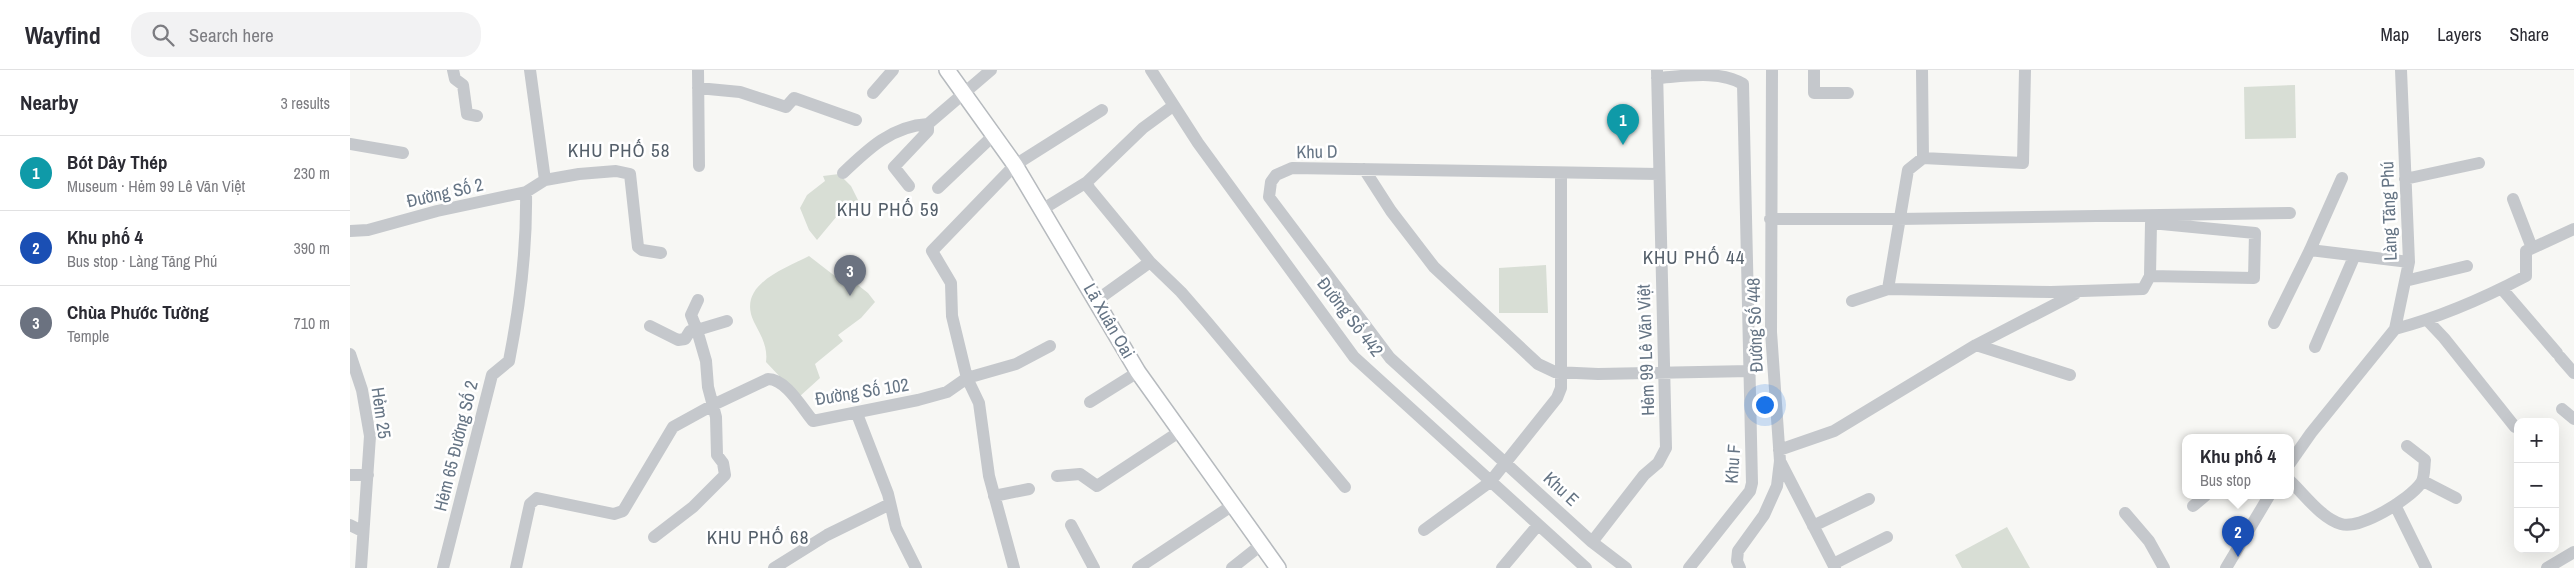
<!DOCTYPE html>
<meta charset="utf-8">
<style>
:root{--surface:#fff;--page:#f2f2f3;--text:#2b2b33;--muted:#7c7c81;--line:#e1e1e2;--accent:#e36128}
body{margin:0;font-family:"Archivo Narrow",sans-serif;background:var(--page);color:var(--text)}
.controls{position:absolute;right:15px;bottom:15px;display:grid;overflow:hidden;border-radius:10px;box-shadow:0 5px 20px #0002}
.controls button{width:45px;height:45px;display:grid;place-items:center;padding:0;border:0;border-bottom:1px solid var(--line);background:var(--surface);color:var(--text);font:25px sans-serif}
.you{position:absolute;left:1414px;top:334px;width:18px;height:18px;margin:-12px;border:4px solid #fff;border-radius:50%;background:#1a73e8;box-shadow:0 0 0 8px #1a73e833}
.badge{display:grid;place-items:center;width:32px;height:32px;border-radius:50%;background:var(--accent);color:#fff;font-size:16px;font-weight:700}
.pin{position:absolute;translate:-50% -41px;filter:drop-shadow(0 1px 2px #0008)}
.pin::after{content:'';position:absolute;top:26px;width:18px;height:15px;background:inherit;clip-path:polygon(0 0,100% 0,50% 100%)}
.popup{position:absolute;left:1832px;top:364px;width:112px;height:65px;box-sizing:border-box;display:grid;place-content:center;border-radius:10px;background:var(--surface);filter:drop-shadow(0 1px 4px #0005);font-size:16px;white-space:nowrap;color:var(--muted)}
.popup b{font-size:19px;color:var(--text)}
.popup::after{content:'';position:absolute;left:50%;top:100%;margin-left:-10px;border:10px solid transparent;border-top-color:var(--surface)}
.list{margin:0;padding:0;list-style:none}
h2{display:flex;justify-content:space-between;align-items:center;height:65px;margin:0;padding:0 20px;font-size:21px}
h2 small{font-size:16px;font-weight:400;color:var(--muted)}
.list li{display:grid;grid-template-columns:32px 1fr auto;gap:15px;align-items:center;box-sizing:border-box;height:75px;padding:0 20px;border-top:1px solid var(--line)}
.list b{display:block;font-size:19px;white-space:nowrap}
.list p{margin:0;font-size:16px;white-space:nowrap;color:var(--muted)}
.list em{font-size:16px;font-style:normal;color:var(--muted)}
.icon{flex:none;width:28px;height:28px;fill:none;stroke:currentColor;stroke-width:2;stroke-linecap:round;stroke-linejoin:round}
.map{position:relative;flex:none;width:2224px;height:498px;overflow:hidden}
header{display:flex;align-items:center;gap:30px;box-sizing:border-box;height:70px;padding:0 25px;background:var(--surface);border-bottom:1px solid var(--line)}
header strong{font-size:24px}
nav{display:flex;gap:28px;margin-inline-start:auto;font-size:18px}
.search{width:350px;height:45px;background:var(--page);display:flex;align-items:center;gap:12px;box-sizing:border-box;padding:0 18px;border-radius:20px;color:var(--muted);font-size:19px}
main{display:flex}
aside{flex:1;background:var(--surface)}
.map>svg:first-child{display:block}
.green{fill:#d8ded5}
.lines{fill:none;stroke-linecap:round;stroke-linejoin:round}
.major-casing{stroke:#b6babe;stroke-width:18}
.minor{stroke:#c5c8cc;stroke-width:12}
.major{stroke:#fff;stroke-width:15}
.labels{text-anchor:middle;stroke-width:5;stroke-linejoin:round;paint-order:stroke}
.street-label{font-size:18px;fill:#667585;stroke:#fff}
.neighbourhood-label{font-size:19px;letter-spacing:1px;fill:#545f6a;stroke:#fff}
</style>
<header>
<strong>Wayfind</strong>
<div class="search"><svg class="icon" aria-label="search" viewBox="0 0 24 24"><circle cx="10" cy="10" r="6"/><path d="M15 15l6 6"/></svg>Search here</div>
<nav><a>Map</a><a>Layers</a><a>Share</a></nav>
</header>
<main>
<aside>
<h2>Nearby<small>3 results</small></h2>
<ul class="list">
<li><span class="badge" style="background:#0f9aa8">1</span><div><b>Bót Dây Thép</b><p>Museum · Hẻm 99 Lê Văn Việt</p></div><em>230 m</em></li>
<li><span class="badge" style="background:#1a4fb4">2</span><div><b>Khu phố 4</b><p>Bus stop · Làng Tăng Phú</p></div><em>390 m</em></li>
<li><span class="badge" style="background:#6b7280">3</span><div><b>Chùa Phước Tường</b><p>Temple</p></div><em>710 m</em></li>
</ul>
</aside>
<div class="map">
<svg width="2224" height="498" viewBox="0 0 2224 498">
<rect width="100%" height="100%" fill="#f7f7f4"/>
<path class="green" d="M1945,15L1946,68L1895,69L1894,17Z
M489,104L501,116L512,138L487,146L467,170L459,160L450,138L457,125L475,111L473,106Z
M459,186L490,210L495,205L518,223L525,232L511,248L488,265L493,271L465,294L470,308L449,327L416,292C418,276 411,266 404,252C386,215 434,199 459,186Z
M1196,195L1198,243H1149V198Z
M1657,457L1680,498H1612L1605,485Z"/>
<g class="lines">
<defs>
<path id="major" d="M597,0L665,95L788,302L928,498"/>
</defs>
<use href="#major" class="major-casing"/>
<path class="minor" d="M103,0L105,9L113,15L117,44L127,46
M180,0L195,110
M348,0L349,96
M801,0L848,73L1004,287L1236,498
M1464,0V23H1498
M1572,0L1573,88
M1307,8C1335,6 1370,0 1393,14L1402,413L1400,421L1339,498
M348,18L390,22L436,37L444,28L506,50
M523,23L543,0
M0,74L53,83
M1014,99L1041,141L1084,197L1188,294L1205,302L1248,304L1400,301
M493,103C518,79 542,56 578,54
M2055,109L2129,93
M737,112L739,118L800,192L831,222L857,252L995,417
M559,116L544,97L578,61V54L641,0
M588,118L645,64
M2163,129L2182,178
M693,139L737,112L793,58L823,36
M1420,149H1548L1940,143
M0,161L18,160L87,141L176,122L195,110L229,104L266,101L280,104L288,177L292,180L311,183
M1960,180L2059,192
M2055,211L2117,196
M1538,219L1558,100L1573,88L1673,93L1675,0
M2152,219L2207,283
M747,230L800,192
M1502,231L1538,219L1701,222L1793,219L1800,206L1801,153L1905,163L1904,208L1800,206
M2077,250L2094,268L2165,357
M1924,253L1960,180L1992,108
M300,256L328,270L335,269L340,261L347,260L341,245L348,230
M2045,259C2091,247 2134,228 2176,206V181L2224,159
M1626,275L1720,305
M1965,277L2004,187
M0,284L12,320L20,366L11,498
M2210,287L2224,303
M740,332L788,302
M2212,339L2224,349
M507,344L538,424L546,458L566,498
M1429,380L1484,361L1626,275L1725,224
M1430,391L1485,498
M1940,393L1961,363L2045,259L2059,192L2051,0
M0,405H18
M707,406L730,404L747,416L829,362
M1940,411C1955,425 1971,448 1991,454C2010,460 2060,429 2071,413C2075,407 2074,397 2075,390L2057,376
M2073,411L2106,428
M644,426L679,419
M2045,435L2076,498
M1843,436L1855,426
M1775,443L1799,471L1814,498
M0,455L12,461
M721,455L744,498
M1463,456L1519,429
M1074,460L1140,412L1207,328L1211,318V103
M304,467L343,437L375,405L373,393L367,385L366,347L358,317L356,291L347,260L377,251
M1242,472L1294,405L1308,393L1316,378L1307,0
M1483,494L1537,467
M93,498L142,305L159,291C170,235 177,179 176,122
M166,498L180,434L187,428L264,444L273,441L323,357L363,335L418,309C436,309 452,338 463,351L568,330L597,322L617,308L602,246L601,213L582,181L665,95L752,40
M424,498L477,465L540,434
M664,498L639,406L629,333L617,308L666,294L700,276
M788,498L883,435
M882,498L911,475
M1152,498L1188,455
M1276,498L1242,472L1040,288L919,127L921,112L926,105L942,98L1309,104
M1390,498L1387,491L1388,481L1414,445L1427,416L1430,391L1421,262L1422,0
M1876,498L1919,426
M2197,498L2224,482"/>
<use href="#major" class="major"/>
</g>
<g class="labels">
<g class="street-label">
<text transform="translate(967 82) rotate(-1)" y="6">Khu D</text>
<text transform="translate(95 123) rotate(-13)" y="6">Đường Số 2</text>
<text transform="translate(2039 141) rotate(-92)" y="6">Làng Tăng Phú</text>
<text transform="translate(1000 247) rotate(52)" y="6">Đường Số 442</text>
<text transform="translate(759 251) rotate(60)" y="6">Lã Xuân Oai</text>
<text transform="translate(1405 255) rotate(-92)" y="6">Đường Số 448</text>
<text transform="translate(1296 280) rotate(-92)" y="6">Hẻm 99 Lê Văn Việt</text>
<text transform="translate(512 322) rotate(-9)" y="6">Đường Số 102</text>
<text transform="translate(31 343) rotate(82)" y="6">Hẻm 25</text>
<text transform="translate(106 376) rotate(-76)" y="6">Hẻm 65 Đường Số 2</text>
<text transform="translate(1383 394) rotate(-86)" y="6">Khu F</text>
<text transform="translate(1211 419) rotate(43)" y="6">Khu E</text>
</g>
<g class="neighbourhood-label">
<text x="269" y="87">KHU PHỐ 58</text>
<text x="538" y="146">KHU PHỐ 59</text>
<text x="1344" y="194">KHU PHỐ 44</text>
<text x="408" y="474">KHU PHỐ 68</text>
</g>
</g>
</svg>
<div class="controls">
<button>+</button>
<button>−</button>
<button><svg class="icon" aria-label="locate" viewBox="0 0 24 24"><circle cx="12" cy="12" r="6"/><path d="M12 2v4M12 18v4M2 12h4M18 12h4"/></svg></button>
</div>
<div class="you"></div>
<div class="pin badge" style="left:1273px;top:75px;background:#0f9aa8">1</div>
<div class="pin badge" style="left:1888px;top:487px;background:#1a4fb4">2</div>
<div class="popup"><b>Khu phố 4</b>Bus stop</div>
<div class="pin badge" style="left:500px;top:226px;background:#6b7280">3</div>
</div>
</main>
